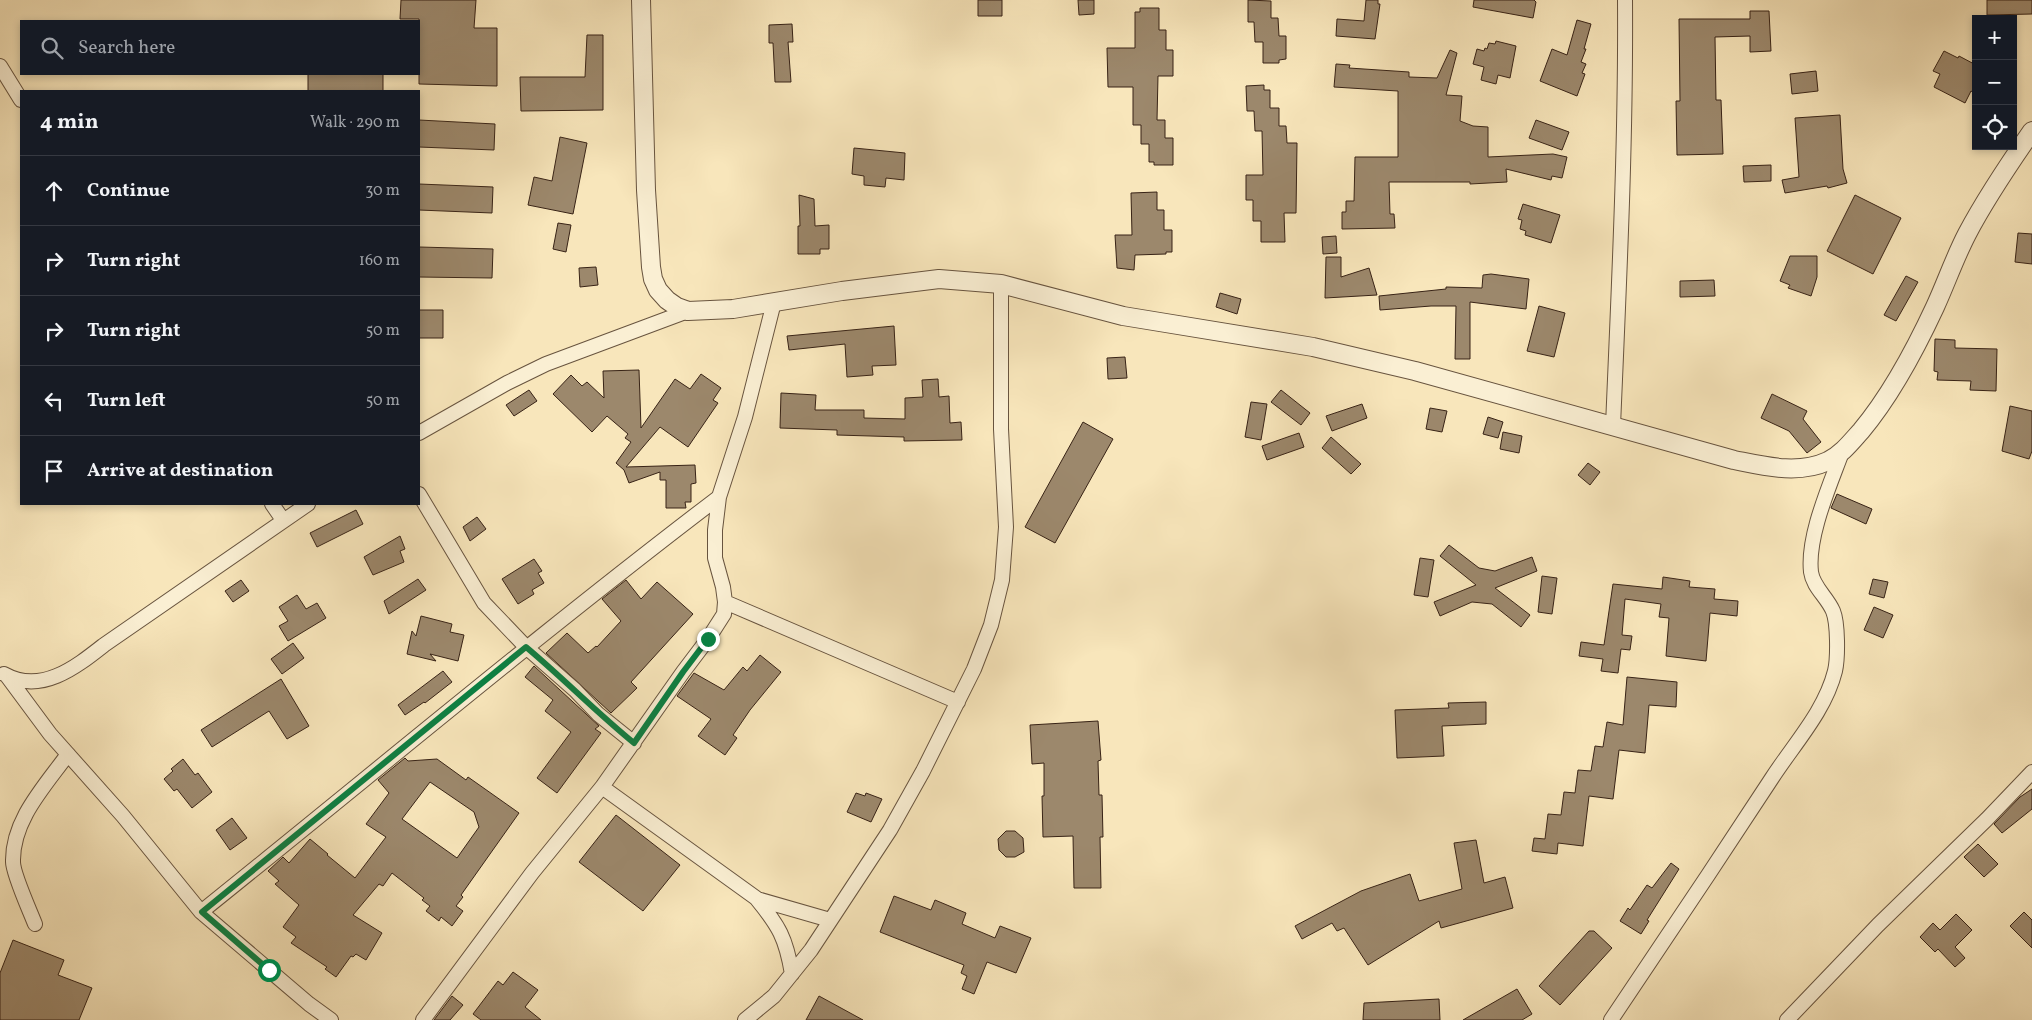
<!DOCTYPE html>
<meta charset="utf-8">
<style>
:root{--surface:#171b24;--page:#242831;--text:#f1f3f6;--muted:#9ea1a6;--line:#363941}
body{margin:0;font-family:Vollkorn,serif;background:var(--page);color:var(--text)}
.controls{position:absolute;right:15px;top:15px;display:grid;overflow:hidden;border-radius:0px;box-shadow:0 2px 8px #0003}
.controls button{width:45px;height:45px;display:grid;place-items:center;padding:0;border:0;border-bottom:1px solid var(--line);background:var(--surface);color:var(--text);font:25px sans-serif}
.stop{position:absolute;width:15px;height:15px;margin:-11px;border:4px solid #0b8043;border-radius:50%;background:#fff}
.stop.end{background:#0b8043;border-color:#fff;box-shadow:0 1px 5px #0008}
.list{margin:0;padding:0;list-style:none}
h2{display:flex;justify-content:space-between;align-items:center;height:65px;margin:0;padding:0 20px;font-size:21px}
h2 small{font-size:16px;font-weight:400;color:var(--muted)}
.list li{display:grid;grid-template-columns:32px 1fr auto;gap:15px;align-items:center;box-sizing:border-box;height:70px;padding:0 20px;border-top:1px solid var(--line)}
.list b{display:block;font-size:19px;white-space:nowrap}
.list em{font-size:16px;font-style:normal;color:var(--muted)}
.icon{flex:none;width:28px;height:28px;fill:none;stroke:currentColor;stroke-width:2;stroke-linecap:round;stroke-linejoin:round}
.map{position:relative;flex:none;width:2032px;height:1020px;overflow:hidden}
.search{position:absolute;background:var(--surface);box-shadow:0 2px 8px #0003;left:20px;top:20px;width:400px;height:55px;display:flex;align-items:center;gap:12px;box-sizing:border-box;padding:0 18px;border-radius:0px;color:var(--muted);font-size:19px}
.panel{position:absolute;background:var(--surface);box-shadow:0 2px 8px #0003;left:20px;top:90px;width:400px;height:415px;border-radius:0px}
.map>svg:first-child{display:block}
.building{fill:#9c886c;stroke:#382316;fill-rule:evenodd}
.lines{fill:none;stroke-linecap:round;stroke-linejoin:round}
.minor-casing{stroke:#68543f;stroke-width:16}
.tertiary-casing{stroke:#68543f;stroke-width:20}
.minor{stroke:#faefd3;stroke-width:14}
.tertiary{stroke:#faefd3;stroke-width:18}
.route{stroke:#0b8043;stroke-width:6}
</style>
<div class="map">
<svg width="2032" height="1020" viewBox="0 0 2032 1020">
<rect width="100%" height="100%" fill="#f8e6bb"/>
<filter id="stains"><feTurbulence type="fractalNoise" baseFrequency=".004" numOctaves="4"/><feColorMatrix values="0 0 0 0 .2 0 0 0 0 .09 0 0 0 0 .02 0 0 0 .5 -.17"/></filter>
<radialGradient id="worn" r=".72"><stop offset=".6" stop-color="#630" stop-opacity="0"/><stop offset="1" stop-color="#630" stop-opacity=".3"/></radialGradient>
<path class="building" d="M401,0H476L474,28H497V86L419,84V19H400Z
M978,0H1002V16H978Z
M1078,0H1094V14L1079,15Z
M1248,0L1271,1V18H1278L1279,36H1286V59L1279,60V63H1263V42H1255L1254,22H1248Z
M1366,0H1378V4H1380L1375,39L1336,36L1337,19L1364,21Z
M1474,0H1534L1536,2L1533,18L1473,7Z
M1987,0H2032V14L1987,15Z
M1140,8H1159V30H1166V50H1173V76H1158L1157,120H1165V138H1173V165H1154V162H1149V144H1141V125H1133V87H1108L1107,48H1135V12H1140Z
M1750,11H1769L1771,51L1750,52V36L1715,37L1716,100H1721L1723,154L1677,155L1676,101H1680L1679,19H1750Z
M1577,20L1591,24L1584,49H1586L1581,62L1586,64L1582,73L1585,74L1577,96L1540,81L1552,49L1567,55Z
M792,24L793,42H788L791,82H775L773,43H769V25Z
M587,35H603V110L521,111L520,77H585Z
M1496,41L1516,46L1510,78L1498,75L1496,84L1481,80L1484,67L1473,64L1477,49L1484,51L1485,48L1487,49L1489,43L1495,44Z
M1450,50L1457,53L1446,95L1462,96L1460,121L1473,126L1488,127V157L1553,154L1567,157L1562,178L1552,176L1551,180L1506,169L1507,182L1470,184V182H1389L1390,214H1394L1395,228L1342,229V212H1346V201H1354L1355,157H1398V91L1334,87L1336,64L1350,65L1349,68L1409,72V77L1437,78Z
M1944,51L1958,58L1959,56L1976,65V94L1971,91L1965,103L1934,87L1940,74L1933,71Z
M1816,71L1818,91L1792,94L1790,74Z
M308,74H383V91H308Z
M1264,85V90H1270V108H1279V126H1286L1287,143H1297L1296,213H1284L1285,242H1261V221H1253V200H1246V175H1263L1262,131H1255L1254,111H1247L1246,86Z
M1840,115L1843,169L1847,183L1828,188L1827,186L1785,193L1782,180L1799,177L1795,118Z
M419,120L495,124L494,150L419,147Z
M1536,120L1569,132L1562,150L1529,138Z
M560,137L587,143L573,214L528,205L534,177L552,181Z
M854,148L905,153L904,180L886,178L885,187L864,185V176L852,174Z
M1771,165V181L1744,182L1743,166Z
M419,184L493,187L492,213L419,210Z
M1157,192V210H1164V230H1172V252H1166V254L1135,255L1134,270L1117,268L1115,235H1132L1131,193Z
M799,195L814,199L815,226L829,225V249H820V254H798V226H800Z
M1855,195L1901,218L1873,274L1827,251Z
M1523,204L1560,215L1551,243L1525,235L1526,231L1520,229L1522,220L1518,219Z
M558,223L571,225L566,252L553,249Z
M2018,233L2032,234V264L2015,262Z
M1336,236L1337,253L1323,254L1322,237Z
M419,247L493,249L492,278L419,277Z
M1790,256H1817V277L1811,296L1788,288L1790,285L1780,281Z
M1326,257H1341V277L1369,268L1377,295L1325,298Z
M596,267L598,285L580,287L579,268Z
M1491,274L1529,279L1526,309L1470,302V359H1455L1456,306H1431L1380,310L1379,296L1446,289V287L1482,288L1483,275Z
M1906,276L1918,282L1896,321L1884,315Z
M1714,280L1715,296L1680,297V281Z
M1220,293L1241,299L1237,314L1216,307Z
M1539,306L1565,313L1554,357L1527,351Z
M419,310H443V338H419Z
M894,326L896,365L872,366L873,375L847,377L845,344L789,350L787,336Z
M1935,339L1955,340V348L1997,349L1996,391L1970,390L1971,381L1937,380L1938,372L1934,371Z
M1125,357L1127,378L1108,379L1107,358Z
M639,370L641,428L675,379L690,389L701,374L721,388L713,400L718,403L688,447L660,427L626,467L695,465L696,483L691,484V502H685L686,508H666V480H660V472L629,483L624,470L616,463L631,442L625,438L628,434L607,416L592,432L553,394L571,375L582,386L587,382L604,398L603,371Z
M938,379L939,397L949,396L950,423L961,422L962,440L904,441V437L837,435V430L780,428L781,393L816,395L815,410H864V418L905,419V398L923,397L922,380Z
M529,390L537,401L514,416L506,405Z
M1281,390L1310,413L1301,425L1271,402Z
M1772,394L1807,411L1803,419L1821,442L1807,453L1789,431L1761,418Z
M1251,402L1267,404L1261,440L1245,437Z
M1362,404L1367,418L1332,431L1326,416Z
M2010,406L2032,411V451L2029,459L2002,451Z
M1430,408L1447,411L1442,432L1426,429Z
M1488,417L1503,422L1498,438L1483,434Z
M1083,422L1113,439L1055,543L1025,527Z
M1503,432L1522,436L1519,453L1500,449Z
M1299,433L1304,447L1267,460L1262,446Z
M1331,437L1361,464L1351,474L1322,448Z
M1588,463L1600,472L1590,485L1578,475Z
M1837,494L1872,509L1866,524L1831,508Z
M356,510L363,524L317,547L310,533Z
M477,517L486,529L470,541L463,527Z
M400,536L405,549L400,551L404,562L373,575L364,557Z
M1449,545L1479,568L1495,571L1532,557L1537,571L1495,588L1530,615L1521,627L1492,604L1472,602L1440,616L1434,602L1476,585L1440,556Z
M1420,558L1434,560L1428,597L1414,595Z
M534,559L542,571L538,573L544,583L532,590L534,594L518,604L502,579Z
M1542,576L1557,578L1552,614L1538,612Z
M1663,577L1690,581L1689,587L1715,589L1714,599L1738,601L1737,616L1710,613L1706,661L1666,656L1669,618L1659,617L1661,604L1625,599L1622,635L1632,636L1630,650L1621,649L1618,673L1601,671L1603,659L1579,656L1581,642L1604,645L1613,584L1662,589Z
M418,579L426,590L389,614L384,601Z
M1873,579L1888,582L1884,598L1869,594Z
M241,580L249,591L233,602L225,591Z
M626,580L641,599L657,582L693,614L631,682L637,688L611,713L546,653L567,633L588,653L596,646L597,647L621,621L602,599Z
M297,595L306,609L317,603L326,618L288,641L279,626L288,621L279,607Z
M1874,607L1893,615L1883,638L1864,630Z
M421,616L452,624L450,632L464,635L458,661L430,654L436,661L407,654L412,631L416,636Z
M293,643L304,658L282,674L271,659Z
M760,655L781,672L750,710L733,735L737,738L725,755L698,736L711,719L677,696L694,673L724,690L743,667L747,671Z
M534,666L599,726L595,729L601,733L557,793L537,778L571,732L545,711L553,700L525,677Z
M443,671L452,682L425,703L424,702L405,715L398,705Z
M1627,677L1677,682L1676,707L1649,705L1645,753L1619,750L1613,799L1589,796L1583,846L1558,843L1557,854L1532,851L1534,838L1545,839L1548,814L1561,815L1564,792L1575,793L1578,770L1591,771L1595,746L1603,747L1607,722L1623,725Z
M281,679L309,726L287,739L269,711L212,747L201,730Z
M1486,702V724L1442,726L1444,756L1397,758L1395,710L1449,708L1448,703Z
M1098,721L1101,760L1098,761L1099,795H1102L1103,837H1100L1101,888H1074L1073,836L1043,837L1042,796H1044V763L1032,764L1030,725Z
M405,758L408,761L437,759L466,780L468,777L519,813L461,895L463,897L456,906L463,911L452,926L441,917L439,921L426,911L430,906L422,900L424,898L392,873L383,886L379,884L353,915L382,933L366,960L356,954L353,957L351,956L336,977L325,969L327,967L291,943L296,937L283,927L299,905L275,884L279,881L268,871L283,857L289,863L310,839L328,854L327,855L355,878L386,837L366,824L389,793L378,780ZM430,782L474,812L479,827L457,858L402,819Z
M183,759L195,775L198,773L212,792L192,808L177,789L174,791L164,779L173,771L171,769Z
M2032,789V809L2002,833L1994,824L2020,797Z
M856,793L865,796L866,793L882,799L871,822L847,812Z
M616,815L680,865L643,911L579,862Z
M232,818L247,838L230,850L216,830Z
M1006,831H1015L1023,838L1024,852L1015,857H1006L999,850L998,839Z
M1476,840L1484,883L1505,877L1513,908L1441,928L1439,921L1368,965L1344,928L1337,931L1332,923L1302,939L1295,926L1361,891L1410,874L1419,901L1462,889L1454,843Z
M1978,844L1998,864L1984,877L1964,857Z
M1671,863L1679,869L1647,920L1649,921L1641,934L1620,921L1628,908L1630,910L1647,885L1652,888Z
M894,896L931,910L935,900L966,913L962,924L995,938L1000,926L1031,938L1016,973L987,962L974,994L962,989L967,976L961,973L964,965L880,932Z
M2024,912L2032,920V948L2010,926Z
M1956,914L1972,930L1955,947L1965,958L1955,967L1938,949L1935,952L1920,937L1933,923L1940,930Z
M1589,931H1594L1612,948L1560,1005L1539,986Z
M13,940L64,960L58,975L92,988L79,1020H0V973Z
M513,972L538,990L525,1007L541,1020H481L473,1014L498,981L503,985Z
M1517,989L1532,1014L1522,1020H1463Z
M452,996L463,1005L450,1020H434Z
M819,996L863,1020H806Z
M1439,999L1440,1020H1363L1364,1003Z"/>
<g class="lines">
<defs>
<path id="minor" d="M0,66L21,100
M1613,426C1619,284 1626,142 1625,0
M419,433L507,383L546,364L688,311
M419,494L484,603L526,647L575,690L598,714L634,743
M272,504L283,520
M725,602L958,702
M4,674C41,695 76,667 104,645L308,504
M7,676L50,734L123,816L201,912L309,1004L331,1020
M602,787L756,898C779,926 786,938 792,974
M757,899L830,920
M201,912C374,773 543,631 719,497
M35,924C30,911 13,874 13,862C12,820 45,786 68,754
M423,1020L532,873L602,787L683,672L708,639L724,614L725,602L723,587L715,558V530L719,497L745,417L774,302
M745,1020L774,996L811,950L890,830L923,771L974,669L991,625L1002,580L1006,527L1001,429V284
M1611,1020C1665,940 1719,859 1772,778C1794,744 1825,711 1835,671C1838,658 1838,623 1833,611C1827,597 1813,587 1811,572C1807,536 1830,485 1842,452
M1787,1020L1878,925L1987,819L2032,772"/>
<path id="tertiary" d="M641,0L646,190L651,267L653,279L658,290L667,300L677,307L688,311L733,309L842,291L939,279L1001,284L1123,316L1313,347L1415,371L1734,460C1764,466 1798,475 1828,461C1842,454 1851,442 1861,431C1892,394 1915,350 1935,307C1946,283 1955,257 1967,234C1986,198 2009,164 2032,131"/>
</defs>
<use href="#minor" class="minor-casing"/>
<use href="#tertiary" class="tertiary-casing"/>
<use href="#minor" class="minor"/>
<use href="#tertiary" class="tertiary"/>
</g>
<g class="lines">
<path class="route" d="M269,970L202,912L526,647C563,678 596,712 634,743L683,672L708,639"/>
</g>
<rect width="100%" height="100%" filter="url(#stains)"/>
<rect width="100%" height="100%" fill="url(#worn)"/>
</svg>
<div class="controls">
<button>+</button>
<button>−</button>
<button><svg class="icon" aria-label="locate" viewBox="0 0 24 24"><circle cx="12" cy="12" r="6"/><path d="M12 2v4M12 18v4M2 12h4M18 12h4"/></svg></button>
</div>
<div class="stop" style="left:269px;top:970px"></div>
<div class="stop end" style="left:708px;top:639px"></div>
<div class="search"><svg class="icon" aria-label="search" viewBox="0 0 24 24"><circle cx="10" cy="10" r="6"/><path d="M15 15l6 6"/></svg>Search here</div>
<section class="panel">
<h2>4 min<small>Walk · 290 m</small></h2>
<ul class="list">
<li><svg class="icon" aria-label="ahead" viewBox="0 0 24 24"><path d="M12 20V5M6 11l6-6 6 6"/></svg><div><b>Continue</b></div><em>30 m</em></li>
<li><svg class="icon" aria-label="right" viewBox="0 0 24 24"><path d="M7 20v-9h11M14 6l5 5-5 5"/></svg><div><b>Turn right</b></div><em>160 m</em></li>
<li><svg class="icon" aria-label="right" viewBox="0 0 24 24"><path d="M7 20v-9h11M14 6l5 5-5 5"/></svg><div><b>Turn right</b></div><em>50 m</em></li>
<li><svg class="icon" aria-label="left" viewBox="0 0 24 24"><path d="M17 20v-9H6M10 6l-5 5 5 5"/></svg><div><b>Turn left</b></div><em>50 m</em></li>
<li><svg class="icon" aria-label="arrive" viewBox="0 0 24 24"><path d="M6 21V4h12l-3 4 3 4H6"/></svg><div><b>Arrive at destination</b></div></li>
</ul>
</section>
</div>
